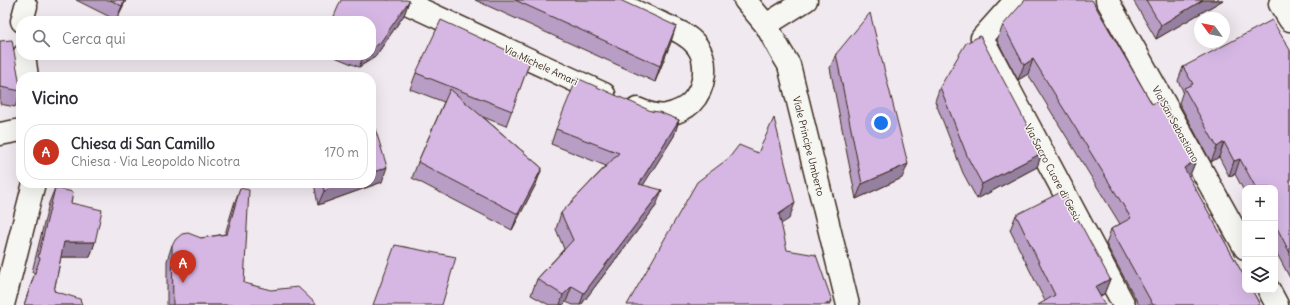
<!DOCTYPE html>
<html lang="it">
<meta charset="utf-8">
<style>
:root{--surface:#fff;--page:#f7f7f7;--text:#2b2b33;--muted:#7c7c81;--line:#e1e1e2;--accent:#c8321e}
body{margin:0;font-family:Delius,sans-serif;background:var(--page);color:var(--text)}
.controls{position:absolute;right:12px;bottom:12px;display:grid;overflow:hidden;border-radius:8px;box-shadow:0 4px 16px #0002}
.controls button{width:36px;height:36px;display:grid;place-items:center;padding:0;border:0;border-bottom:1px solid var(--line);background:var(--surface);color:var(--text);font:20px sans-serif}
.compass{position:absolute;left:1194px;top:12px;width:36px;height:36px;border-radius:50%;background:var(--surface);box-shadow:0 4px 16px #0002;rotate:303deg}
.you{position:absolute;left:881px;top:123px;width:14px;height:14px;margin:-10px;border:3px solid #fff;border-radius:50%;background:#1a73e8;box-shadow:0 0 0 6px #1a73e833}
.badge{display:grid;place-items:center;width:26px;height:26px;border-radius:50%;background:var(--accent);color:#fff;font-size:13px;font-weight:700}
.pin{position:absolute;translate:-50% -33px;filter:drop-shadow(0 1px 2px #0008)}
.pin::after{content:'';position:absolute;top:21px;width:14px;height:12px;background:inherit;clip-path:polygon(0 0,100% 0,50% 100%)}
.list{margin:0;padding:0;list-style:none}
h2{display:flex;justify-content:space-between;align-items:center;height:52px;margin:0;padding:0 16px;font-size:17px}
h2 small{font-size:13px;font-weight:400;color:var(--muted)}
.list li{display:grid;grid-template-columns:26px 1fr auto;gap:12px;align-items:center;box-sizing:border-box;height:56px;margin:0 8px 8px;padding:0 8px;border:1px solid var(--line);border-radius:16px}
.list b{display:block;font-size:15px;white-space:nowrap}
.list p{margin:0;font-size:13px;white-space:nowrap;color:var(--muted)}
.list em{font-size:13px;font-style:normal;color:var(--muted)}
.icon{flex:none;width:22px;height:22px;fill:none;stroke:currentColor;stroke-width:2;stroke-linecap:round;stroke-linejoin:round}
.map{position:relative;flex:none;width:1290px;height:305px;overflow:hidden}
.search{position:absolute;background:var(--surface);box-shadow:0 4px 16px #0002;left:16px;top:16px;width:360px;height:44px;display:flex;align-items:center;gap:10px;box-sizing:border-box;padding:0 14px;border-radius:16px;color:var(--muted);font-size:15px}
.panel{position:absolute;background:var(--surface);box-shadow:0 4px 16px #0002;left:16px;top:72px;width:360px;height:116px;border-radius:16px}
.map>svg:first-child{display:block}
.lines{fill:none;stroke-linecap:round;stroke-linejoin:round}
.minor-casing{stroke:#3b2a1e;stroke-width:25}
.secondary-casing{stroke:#3b2a1e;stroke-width:25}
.minor{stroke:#f6f6f2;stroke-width:22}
.secondary{stroke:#f6f6f2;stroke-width:22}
.wall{fill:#b89dc4;stroke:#3b2a1e}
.shaded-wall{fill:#9680a0;stroke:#3b2a1e}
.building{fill:#d6b7e4;stroke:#3b2a1e}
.labels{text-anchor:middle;stroke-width:3;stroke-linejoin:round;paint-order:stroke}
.street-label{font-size:10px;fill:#3b2a1e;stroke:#f6f6f2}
</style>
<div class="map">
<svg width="1290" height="305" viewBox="0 0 1290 305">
<rect width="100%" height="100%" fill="#f0e9ef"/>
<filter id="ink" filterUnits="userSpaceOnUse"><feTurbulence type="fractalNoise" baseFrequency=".025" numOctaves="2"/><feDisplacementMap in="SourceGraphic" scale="8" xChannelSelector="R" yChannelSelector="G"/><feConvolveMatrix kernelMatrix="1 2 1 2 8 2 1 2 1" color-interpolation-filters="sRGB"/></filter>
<g filter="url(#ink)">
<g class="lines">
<defs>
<path id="minor" d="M400,0L604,94
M610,0C624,6 638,13 652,19C668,27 686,32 697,46C709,62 705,89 691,103C685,109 675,113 667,115C656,117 646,113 637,109
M1016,0L982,38L1124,305
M1107,0L1245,248
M1287,0L1280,4L1290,20
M22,21L26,6
M766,25L806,0
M24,55L27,77
M0,134L21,130
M1269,290L1277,305
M3,305L34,183"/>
<path id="secondary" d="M745,0L766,25L781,52L789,65L848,305"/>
</defs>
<use href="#minor" class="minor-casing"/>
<use href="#secondary" class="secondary-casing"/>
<use href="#minor" class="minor"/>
<use href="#secondary" class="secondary"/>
</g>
<path class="wall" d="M76,0H126L116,20Z
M475,0H620L671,42L655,82Z
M1133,0H1223L1156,39Z
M409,1L404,15L375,57L359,67L330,55H371Z
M1003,25L1152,104L1196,160L1190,175L1188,176L1260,305H1139L1106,244L1111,229L1120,224L1028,74L1018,80L997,40Z
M0,41L21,91L15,107L0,104Z
M1290,50V278L1275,250V188H1245V193L1235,174L1229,176L1219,157L1211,162L1179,103L1183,91L1178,81L1183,67Z
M836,54L902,178L856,199L830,68Z
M530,61L506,126L483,117L542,168L536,184L512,230L412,178L418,162L444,102L410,89L416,73Z
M940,87L1042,153L1037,167L977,199L963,173L935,101Z
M651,111L679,120L674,136L643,185L656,206L581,305H573L566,302L563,305H549L531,295L537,279L564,249L556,229L561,213L606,166L551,144L556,129Z
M382,182L318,205L314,183H371Z
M55,188L71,203L95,242L90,257H61L54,291L82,305H24L35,273L32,272L49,203Z
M240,188L244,283L317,305H167V261L172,245L201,238L225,234L234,204Z
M1016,215L1110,279L1104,294L1100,296L1045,301L1010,230Z"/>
<path class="shaded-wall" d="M124,0H126L116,20L122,6Z
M1203,0H1223L1156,39L1161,25Z
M409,1L404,15L375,57L359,67L364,55H371V49Z
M676,26L671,42L655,82L660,66Z
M1033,59L1028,74L1018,80L1024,65Z
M679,120L674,136L634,200L639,184Z
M1224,142L1219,157L1211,162L1217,147Z
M1042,153L1037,167L977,199L982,184Z
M1240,159L1235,174L1229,176L1234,161Z
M1196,160L1190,175L1178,183L1184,168Z
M908,164L902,178L856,199L862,184Z
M387,167L382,182L318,205L324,191L345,183H371V173Z
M542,168L536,184L512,230L518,214Z
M662,190L656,206L581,305H580L584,293Z
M795,203L789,219L773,229L779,214Z
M64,242H95L90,257H58Z
M1110,279L1104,294L1090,302L1095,287Z
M572,286L566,302L563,305H560L563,295Z
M832,301L830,305H827V303Z"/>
<path class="building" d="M110,0H124L122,6Z
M341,0H407L409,1L380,43L371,49V21H332Z
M515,0H620L676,26L660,66Z
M1025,0H1092L1152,104L1162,99L1196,160L1184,168L1245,278V290H1252L1260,305H1153L1111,229L1131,218L1033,59L1024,65L1003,25Z
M1146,0H1203L1161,25Z
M870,13L908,164L862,184L836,54Z
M441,20L530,61L512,111L416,73Z
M1272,20L1290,50V253L1275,224V188H1256L1240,159L1234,161L1224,142L1217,147L1184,88L1193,84L1183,67Z
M980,36L1042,153L982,184L968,158L940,87L966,43Z
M12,40L21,91L0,87V41Z
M577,78L651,111L659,112L679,120L639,184L662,190L584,293L572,286L563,295L537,279L573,240L561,213L619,153L556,129Z
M450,89L542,168L518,214L418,162Z
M371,115L387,167L371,173Z
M774,118L795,203L779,214L787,250L816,255L832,301L827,303V305H627L697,182L729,158L739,145L758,153Z
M322,183H345L324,191Z
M55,188L73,192L71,203L102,210L95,242H64L54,291L80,299L82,305H24L40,258L38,257Z
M240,188L249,190L244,283L271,290L298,287L317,305H173L172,245L176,239L182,234L188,233L201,238L227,234Z
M1063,191L1110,279L1095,287L1105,305H1038L1055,295L1016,215Z
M395,245L456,257L442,305H373Z"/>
</g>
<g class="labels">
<g class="street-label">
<text transform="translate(541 65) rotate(25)" y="4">Via Michele Amari</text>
<text transform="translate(1176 124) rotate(61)" y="4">Via San Sebastiano</text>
<text transform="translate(809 146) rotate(76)" y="4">Viale Principe Umberto</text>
<text transform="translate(1053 172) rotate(62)" y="4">Via Sacro Cuore di Gesù</text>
</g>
</g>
</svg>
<div class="controls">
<button>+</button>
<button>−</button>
<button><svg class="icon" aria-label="layers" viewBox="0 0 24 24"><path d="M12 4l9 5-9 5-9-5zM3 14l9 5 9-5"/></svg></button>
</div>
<svg class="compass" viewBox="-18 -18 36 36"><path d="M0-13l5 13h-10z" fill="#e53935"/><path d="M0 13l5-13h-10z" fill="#7c7c81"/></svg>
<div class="you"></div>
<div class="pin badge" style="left:183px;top:283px">A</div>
<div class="search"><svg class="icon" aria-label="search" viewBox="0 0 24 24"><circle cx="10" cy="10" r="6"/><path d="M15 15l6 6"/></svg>Cerca qui</div>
<section class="panel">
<h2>Vicino<small></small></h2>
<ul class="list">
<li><span class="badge">A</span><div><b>Chiesa di San Camillo</b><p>Chiesa · Via Leopoldo Nicotra</p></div><em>170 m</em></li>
</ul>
</section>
</div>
